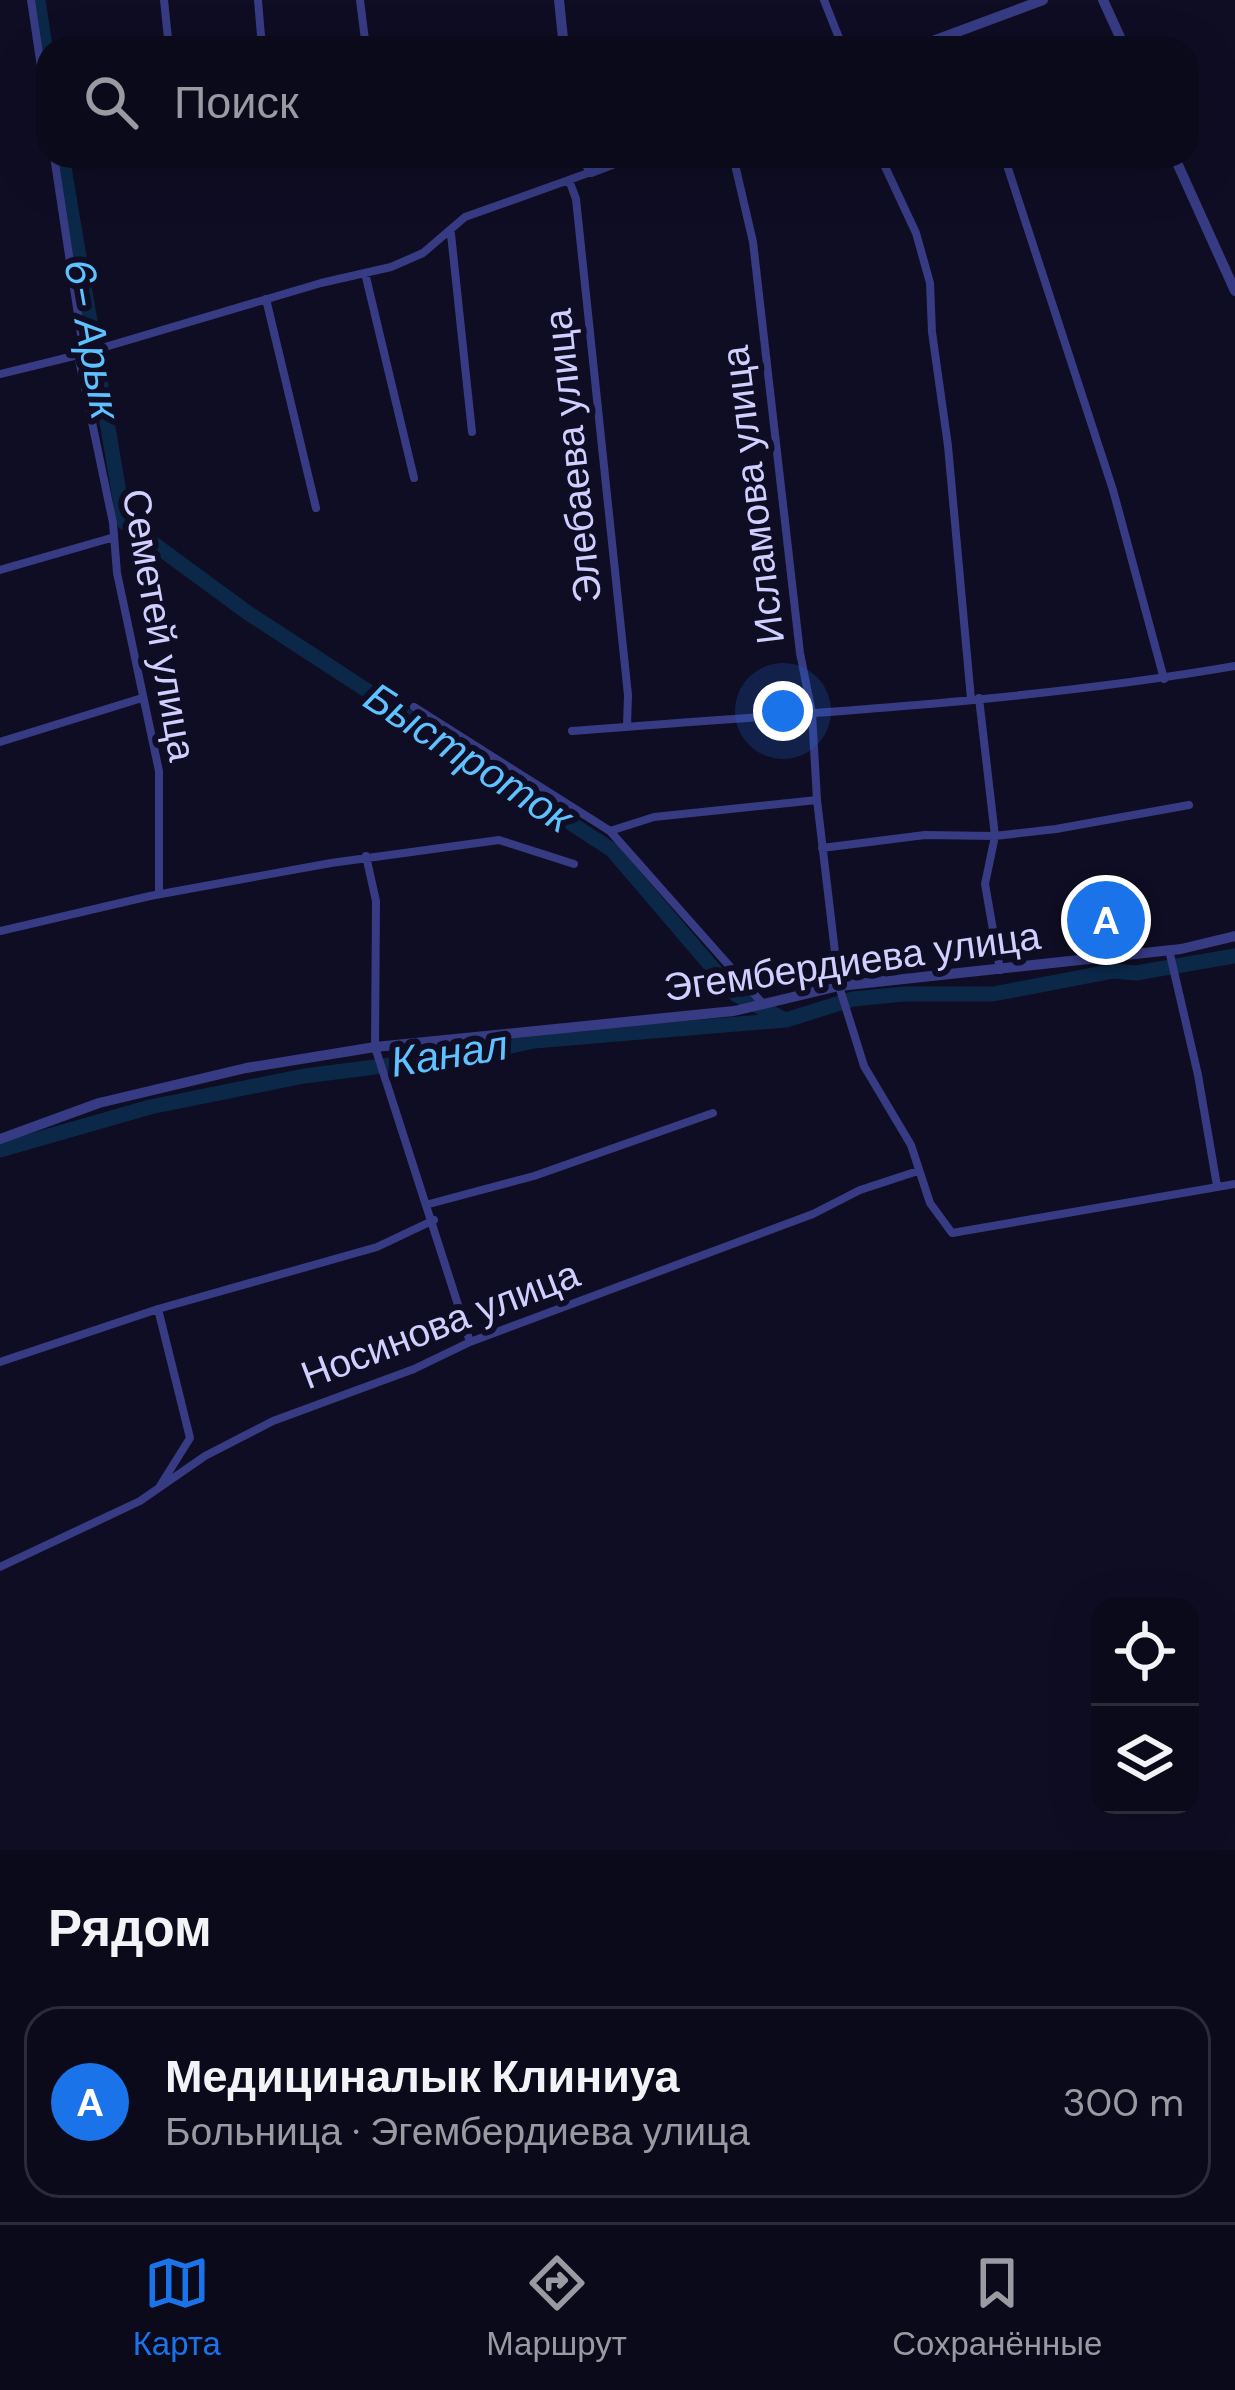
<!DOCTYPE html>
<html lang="ru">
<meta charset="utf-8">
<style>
:root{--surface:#0b0a1a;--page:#141323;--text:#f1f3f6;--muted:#9a9aa2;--line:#2b2b39;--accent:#1a73e8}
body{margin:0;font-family:"DM Sans",sans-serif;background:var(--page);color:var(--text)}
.controls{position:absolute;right:36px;bottom:36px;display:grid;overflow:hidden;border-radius:24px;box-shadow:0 12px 48px #0002}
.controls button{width:108px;height:108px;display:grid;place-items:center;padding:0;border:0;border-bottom:3px solid var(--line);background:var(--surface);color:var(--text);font:60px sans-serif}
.you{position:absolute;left:783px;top:711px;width:42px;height:42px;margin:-30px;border:9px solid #fff;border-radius:50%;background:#1a73e8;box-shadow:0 0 0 18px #1a73e833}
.badge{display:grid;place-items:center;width:78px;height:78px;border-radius:50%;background:var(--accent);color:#fff;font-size:39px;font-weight:700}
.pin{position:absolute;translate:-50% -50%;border:6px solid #fff;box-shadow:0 3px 12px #0006}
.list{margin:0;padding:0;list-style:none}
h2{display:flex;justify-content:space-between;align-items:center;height:156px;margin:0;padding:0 48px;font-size:51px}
h2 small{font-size:39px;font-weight:400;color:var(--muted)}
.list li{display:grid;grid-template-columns:78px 1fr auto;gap:36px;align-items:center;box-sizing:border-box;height:192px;margin:0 24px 24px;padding:0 24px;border:3px solid var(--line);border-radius:36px}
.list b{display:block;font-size:45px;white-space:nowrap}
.list p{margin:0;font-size:39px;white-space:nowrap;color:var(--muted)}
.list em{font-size:39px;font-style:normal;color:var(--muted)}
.icon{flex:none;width:66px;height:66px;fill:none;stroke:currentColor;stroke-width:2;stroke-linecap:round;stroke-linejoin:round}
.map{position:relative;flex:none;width:1235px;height:1850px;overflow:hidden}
.search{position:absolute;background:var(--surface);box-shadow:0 12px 48px #0002;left:36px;right:36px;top:36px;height:132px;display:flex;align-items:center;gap:30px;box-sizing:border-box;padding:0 42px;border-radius:36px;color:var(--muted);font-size:45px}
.sheet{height:372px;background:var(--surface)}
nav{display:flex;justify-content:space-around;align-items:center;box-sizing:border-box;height:168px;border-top:3px solid var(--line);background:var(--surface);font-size:33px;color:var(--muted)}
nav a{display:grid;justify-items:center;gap:6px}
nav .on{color:var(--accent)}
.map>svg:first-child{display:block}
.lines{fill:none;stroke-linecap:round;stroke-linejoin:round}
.river{stroke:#0b2849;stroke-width:15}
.minor{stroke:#373b83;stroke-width:8}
.tertiary{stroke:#373b83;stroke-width:10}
.labels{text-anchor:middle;stroke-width:12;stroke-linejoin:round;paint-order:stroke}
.street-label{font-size:39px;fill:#d1cfff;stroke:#0f0d23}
.water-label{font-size:42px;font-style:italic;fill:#5dc2ff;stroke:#0f0d23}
</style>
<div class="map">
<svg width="1235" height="1850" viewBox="0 0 1235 1850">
<rect width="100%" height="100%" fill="#0f0d23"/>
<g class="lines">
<path class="river" d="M38,0L48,67
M62,156L124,522L248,613L612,850L735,994L783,1019
M0,1150L150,1107L304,1076L470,1055L534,1041L786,1020L853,999L904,994H993L1114,971L1136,973L1235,956"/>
<path class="minor" d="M31,0L48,114
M164,0L169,48
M258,0L262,48
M360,0L366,48
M824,0L843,48
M54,156L82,341L78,355L113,523L117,573L159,771V894
M733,156L753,242L800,653L812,713L817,800L839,986L864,1066L911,1145L930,1203L952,1233L1235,1184
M880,156L916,233L930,283L932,332L948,446L971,699
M1004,156L1113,490L1164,679
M569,180L576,199L628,695L627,726
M451,234L472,432
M365,273L414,478
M266,299L316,508
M0,374L78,355L321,283L391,267L423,253L465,217L591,172
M0,570L111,538
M979,698L995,836L985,884L1000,970
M414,707L610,831L763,1004
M572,731C793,713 1016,704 1235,666
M0,742L142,698
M610,831L654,817L817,800
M822,848L925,835L995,836L1056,829L1189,805
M366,856L376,901L375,1047L470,1342
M0,931L150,896L331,863L499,840L574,864
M1169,950L1198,1075L1217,1186
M429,1204L534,1176L713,1113
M158,1309L190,1438L160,1486
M0,1362L158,1309L377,1247L434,1220
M0,1567L140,1501L205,1456L273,1421L414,1369L470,1342L813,1214L860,1190L918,1171"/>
<path class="tertiary" d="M559,0L564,48
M1103,0L1125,48
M914,48L1043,0
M582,156L591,172L633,156
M1174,156L1235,291
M0,1139L99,1103L246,1068L375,1047L734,1011L839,986L1181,949L1235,936"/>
</g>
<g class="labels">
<g class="street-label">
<text transform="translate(572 456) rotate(-96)" y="14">Элебаева улица</text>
<text transform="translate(752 495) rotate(-97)" y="14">Исламова улица</text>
<text transform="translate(160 625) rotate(80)" y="14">Семетей улица</text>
<text transform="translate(852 961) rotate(-8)" y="14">Эгембердиева улица</text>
<text transform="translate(440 1324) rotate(-21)" y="14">Носинова улица</text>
</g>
<g class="water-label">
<text transform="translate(93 339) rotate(80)" y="15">6- Арык</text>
<text transform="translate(469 757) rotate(33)" y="15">Быстроток</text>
<text transform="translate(449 1053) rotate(-9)" y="15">Канал</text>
</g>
</g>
</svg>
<div class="controls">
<button><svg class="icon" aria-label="locate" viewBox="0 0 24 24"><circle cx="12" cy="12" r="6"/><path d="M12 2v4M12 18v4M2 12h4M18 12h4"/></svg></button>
<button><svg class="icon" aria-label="layers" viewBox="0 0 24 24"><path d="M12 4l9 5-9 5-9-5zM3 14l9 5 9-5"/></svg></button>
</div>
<div class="you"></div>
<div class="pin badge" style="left:1106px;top:920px">A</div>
<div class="search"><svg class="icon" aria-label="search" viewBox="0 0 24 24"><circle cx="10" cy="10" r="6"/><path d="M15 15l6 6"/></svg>Поиск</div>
</div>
<section class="sheet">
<h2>Рядом<small></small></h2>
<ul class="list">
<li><span class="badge">A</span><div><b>Медициналык Клиниуа</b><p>Больница · Эгембердиева улица</p></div><em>300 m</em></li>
</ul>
</section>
<nav>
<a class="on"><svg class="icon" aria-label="map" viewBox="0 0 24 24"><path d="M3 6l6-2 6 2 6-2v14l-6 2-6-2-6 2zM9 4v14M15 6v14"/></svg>Карта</a>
<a><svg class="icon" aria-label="directions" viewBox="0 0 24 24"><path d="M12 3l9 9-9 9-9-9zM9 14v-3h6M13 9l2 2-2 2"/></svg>Маршрут</a>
<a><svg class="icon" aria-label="saved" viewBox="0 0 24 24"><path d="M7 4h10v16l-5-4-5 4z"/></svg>Сохранённые</a>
</nav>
